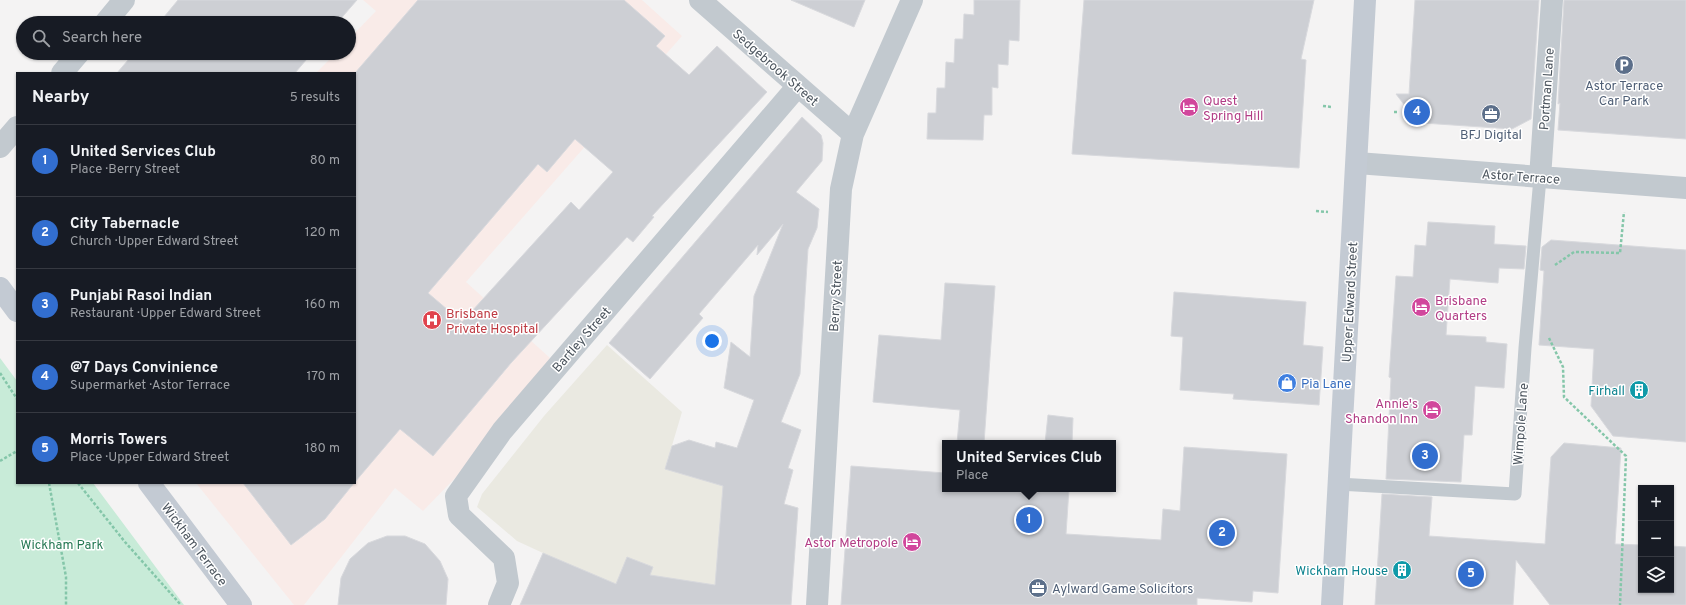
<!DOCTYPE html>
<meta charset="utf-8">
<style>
:root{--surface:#171b24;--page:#20242c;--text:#f1f3f6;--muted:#9ea1a6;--line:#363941;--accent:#326ecf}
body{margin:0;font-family:Overpass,sans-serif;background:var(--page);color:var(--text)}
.controls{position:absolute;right:12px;bottom:12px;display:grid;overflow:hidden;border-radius:0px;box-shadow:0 1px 3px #0004}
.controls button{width:36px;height:36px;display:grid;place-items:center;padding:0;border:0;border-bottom:1px solid var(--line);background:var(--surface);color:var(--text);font:20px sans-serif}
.you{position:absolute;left:712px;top:341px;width:14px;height:14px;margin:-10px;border:3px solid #fff;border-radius:50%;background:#1a73e8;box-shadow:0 0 0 6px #1a73e833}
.badge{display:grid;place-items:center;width:26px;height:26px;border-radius:50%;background:var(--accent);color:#fff;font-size:13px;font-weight:700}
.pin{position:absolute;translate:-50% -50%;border:2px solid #fff;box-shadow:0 1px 4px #0006}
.popup{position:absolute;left:942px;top:440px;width:174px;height:52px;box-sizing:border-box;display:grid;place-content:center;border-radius:0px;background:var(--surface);filter:drop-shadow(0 1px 3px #0005);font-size:13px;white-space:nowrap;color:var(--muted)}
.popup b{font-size:15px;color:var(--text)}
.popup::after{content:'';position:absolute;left:50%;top:100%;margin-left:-8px;border:8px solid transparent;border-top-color:var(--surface)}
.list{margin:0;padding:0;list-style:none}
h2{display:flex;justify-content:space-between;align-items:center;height:52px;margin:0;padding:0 16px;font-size:17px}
h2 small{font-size:13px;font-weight:400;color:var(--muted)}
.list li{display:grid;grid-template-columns:26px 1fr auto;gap:12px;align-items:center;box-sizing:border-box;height:72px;padding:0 16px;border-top:1px solid var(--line)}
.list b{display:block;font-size:15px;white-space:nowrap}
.list p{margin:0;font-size:13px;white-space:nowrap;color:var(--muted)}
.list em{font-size:13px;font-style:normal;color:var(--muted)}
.icon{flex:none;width:22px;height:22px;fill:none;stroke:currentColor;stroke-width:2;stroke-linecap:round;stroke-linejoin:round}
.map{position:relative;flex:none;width:1686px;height:605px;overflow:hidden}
.search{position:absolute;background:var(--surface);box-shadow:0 1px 3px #0004;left:16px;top:16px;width:340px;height:44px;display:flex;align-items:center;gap:10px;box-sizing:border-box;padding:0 14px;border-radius:22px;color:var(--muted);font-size:15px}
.panel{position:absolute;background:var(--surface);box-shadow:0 1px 3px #0004;left:16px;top:72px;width:340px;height:412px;border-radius:0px}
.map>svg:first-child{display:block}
.commercial{fill:#eae9e1}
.medical{fill:#f9ebe8}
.green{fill:#c8ebd8}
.building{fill:#cdcfd4;stroke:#d8d9dd;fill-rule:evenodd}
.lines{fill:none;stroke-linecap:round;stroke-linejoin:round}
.path{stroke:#84c6a9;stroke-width:2.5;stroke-dasharray:3 2;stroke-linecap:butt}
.lane{stroke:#c2c9cf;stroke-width:13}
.street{stroke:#c2c9cf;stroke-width:22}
.secondary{stroke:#c3cad3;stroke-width:22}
.labels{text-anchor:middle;stroke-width:3;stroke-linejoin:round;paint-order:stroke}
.street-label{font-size:13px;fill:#4c555e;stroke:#fff}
.service-label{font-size:13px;fill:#4e5e75;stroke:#fff}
.hotel-label{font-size:13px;fill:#b23c85;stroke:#fff;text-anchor:start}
.health-label{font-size:13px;fill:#be3a42;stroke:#fff;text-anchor:start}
.shop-label{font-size:13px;fill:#366cbe;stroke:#fff;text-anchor:start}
.culture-label{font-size:13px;fill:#0d838f;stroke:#fff;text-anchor:end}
.park-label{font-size:13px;fill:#247853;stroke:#fff}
</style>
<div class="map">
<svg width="1686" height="605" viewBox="0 0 1686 605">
<rect width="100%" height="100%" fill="#f4f3f3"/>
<path class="commercial" d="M607,345L682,412L665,469L798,508L791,605H520L543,553L517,541L477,507L482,494L544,416Z"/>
<path class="medical" d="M363,0H642L682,36L466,282L550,358L458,475L423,511L395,488L304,605H294L196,483H355V73H316L336,53H349V39L376,11Z"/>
<path class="green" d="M0,358L17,381V483H93L184,605H0Z"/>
<path class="building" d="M178,0H357L337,23H159Z
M418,0H624L665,36L656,46L689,75L717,46L767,92L652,216L654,217L633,242L627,237L511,363L433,456L400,429L355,482V73ZM575,139L613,172L579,210L571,202L462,322L428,293L538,164L547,172Z
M791,0H865L854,27Z
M974,0H1020L1019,41L1009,40L1008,65L998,64V88L992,87V115H984L983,140L927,139L928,113H936L937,88H945L946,62L954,63L955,39H963L964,14L974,15Z
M1084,0H1314L1301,59L1306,60L1299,168L1072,154Z
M1415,0H1539L1531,119L1512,129L1423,123L1415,119L1396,94H1409Z
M1564,0H1686V139L1558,130L1560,103L1558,104Z
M134,53H312L295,73H117Z
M802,117L821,135L823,143L822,161L796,192L819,209L817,228L808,249L800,374L781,422L801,430L788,468L793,470L784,504L798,508L791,605H520L543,553L616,584L627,557L653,567L650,575L715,585L723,486L665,469L672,446L689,440L715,448L716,442L737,448L754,400L724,388L731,342L750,357L754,296L783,224L757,255L758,245L699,314L703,318L650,379L609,343Z
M1428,222L1495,226L1494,244L1526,246L1524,269L1499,268L1498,283L1450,279L1446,335L1486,337V342L1507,344L1504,388L1475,386L1472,435H1464L1461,482L1386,479L1391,378L1389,377L1396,276L1413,277L1415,245L1426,246Z
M1551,240L1686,250V442L1613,436L1591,406L1594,349L1539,345L1544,271L1540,270L1542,247Z
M945,283L995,286L984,443H957L960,410L873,402L879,335L941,340Z
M1174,292L1306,302L1303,345L1323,347L1319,405L1233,399L1234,394L1180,390L1183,337L1171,336Z
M1048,415L1073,418L1072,443H1045Z
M1564,443L1621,448L1615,544L1641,545V590H1671V546L1686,547V605H1550L1516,560L1513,605H1375L1382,494L1432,497L1429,536L1545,544L1551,457Z
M1184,447L1287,454L1278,593L1253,591L1252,602L1197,598V605H841L851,466L945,473V489H1069L1066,534L1161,540L1163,509L1180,511Z
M243,483H354L325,519L291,545Z
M387,536H405L425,544L440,561L448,579L446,605H338L341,578L350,559L368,543Z"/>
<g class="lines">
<path class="path" d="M1323,106L1332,107
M1394,112H1399
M1316,211L1328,212
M1555,265L1574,252L1620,253L1624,212
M1549,338L1563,367L1564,397L1626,456L1620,605
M0,373L17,399
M0,461L17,451
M49,483L66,577V605
M78,483L125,542L181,605"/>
<path class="lane" d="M1338,484L1515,494L1525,348L1540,178"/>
<path class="street" d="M700,0L853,134
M105,23L124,0
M62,73L79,53
M0,147L17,127
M1357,163L1686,188
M1540,178L1552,0
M499,605L508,583L504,558L459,515L456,496L502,431L797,87
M817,605L841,189L853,134L912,0"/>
<path class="secondary" d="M0,288L17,311
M149,483L241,605
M1332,605L1365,0"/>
</g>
<defs>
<symbol id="parking-disc" viewBox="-11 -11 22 22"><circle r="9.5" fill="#5c6f8a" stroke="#fff"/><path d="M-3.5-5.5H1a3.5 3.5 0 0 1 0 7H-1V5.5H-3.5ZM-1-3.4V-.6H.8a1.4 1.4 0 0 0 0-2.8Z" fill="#fff"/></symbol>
<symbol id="hotel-disc" viewBox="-11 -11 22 22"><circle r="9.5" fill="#d1479c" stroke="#fff"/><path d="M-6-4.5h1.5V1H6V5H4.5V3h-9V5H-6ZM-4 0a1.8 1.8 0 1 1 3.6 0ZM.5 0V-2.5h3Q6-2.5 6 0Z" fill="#fff"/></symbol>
<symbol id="office-disc" viewBox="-11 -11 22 22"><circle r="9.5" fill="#5c6f8a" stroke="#fff"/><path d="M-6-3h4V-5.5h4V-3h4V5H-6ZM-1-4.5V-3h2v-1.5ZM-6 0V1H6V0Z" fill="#fff"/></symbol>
<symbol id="hospital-disc" viewBox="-11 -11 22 22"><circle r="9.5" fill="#e0444e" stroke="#fff"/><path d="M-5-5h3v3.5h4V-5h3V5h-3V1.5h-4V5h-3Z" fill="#fff"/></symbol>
<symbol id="shop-disc" viewBox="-11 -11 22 22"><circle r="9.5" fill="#3f7fe0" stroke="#fff"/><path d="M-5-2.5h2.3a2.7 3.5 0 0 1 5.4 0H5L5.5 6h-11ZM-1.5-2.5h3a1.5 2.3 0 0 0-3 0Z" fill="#fff"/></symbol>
<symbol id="building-disc" viewBox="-11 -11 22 22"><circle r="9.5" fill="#0f9aa8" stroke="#fff"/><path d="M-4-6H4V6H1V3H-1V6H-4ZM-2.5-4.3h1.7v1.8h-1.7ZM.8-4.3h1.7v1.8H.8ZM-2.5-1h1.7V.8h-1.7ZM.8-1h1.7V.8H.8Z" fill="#fff"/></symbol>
</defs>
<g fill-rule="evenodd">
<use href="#parking-disc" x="1613" y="54" width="22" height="22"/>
<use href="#hotel-disc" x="1178" y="96" width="22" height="22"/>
<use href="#office-disc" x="1480" y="103" width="22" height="22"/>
<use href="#hotel-disc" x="1410" y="296" width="22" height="22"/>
<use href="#hospital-disc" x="421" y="309" width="22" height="22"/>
<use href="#shop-disc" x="1276" y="372" width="22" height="22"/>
<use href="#building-disc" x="1628" y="379" width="22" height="22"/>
<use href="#hotel-disc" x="1421" y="399" width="22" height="22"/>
<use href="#hotel-disc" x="901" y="531" width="22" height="22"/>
<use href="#building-disc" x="1391" y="559" width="22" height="22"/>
<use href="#office-disc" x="1027" y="577" width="22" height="22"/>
</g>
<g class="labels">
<g class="street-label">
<text transform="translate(776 67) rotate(41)" y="5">Sedgebrook Street</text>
<text transform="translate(1546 89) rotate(-86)" y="5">Portman Lane</text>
<text transform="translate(1521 176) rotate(4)" y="5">Astor Terrace</text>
<text transform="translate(835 296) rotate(-87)" y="5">Berry Street</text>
<text transform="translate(1349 302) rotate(-87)" y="5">Upper Edward Street</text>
<text transform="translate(581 339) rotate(-49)" y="5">Bartley Street</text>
<text transform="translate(1520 424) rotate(-86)" y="5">Wimpole Lane</text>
<text transform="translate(195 544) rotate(53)" y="5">Wickham Terrace</text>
</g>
<g class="service-label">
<text x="1624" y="90">Astor Terrace<tspan x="1624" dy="15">Car Park</tspan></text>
<text x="1491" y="139">BFJ Digital</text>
<text x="1052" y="593" text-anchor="start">Aylward Game Solicitors</text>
</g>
<g class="hotel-label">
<text x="1203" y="105">Quest<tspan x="1203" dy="15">Spring Hill</tspan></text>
<text x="1435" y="305">Brisbane<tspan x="1435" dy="15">Quarters</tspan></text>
<text x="1418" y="408" text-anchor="end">Annie's<tspan x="1418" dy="15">Shandon Inn</tspan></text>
<text x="898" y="547" text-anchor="end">Astor Metropole</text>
</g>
<g class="health-label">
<text x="446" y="318">Brisbane<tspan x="446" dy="15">Private Hospital</tspan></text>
</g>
<g class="shop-label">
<text x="1301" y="388">Pia Lane</text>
</g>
<g class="culture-label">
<text x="1625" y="395">Firhall</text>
<text x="1388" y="575">Wickham House</text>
</g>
<g class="park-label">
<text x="62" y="549">Wickham Park</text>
</g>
</g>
</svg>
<div class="controls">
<button>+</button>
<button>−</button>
<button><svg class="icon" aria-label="layers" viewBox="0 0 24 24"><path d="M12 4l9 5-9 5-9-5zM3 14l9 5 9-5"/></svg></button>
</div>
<div class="you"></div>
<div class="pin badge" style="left:1029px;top:520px">1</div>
<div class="popup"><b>United Services Club</b>Place</div>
<div class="pin badge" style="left:1222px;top:533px">2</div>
<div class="pin badge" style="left:1425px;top:456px">3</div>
<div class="pin badge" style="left:1417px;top:112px">4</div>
<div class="pin badge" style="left:1471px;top:574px">5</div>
<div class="search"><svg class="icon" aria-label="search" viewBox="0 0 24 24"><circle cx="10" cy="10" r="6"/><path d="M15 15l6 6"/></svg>Search here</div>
<section class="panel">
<h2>Nearby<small>5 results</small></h2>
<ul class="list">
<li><span class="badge">1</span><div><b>United Services Club</b><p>Place · Berry Street</p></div><em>80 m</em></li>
<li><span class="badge">2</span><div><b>City Tabernacle</b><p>Church · Upper Edward Street</p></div><em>120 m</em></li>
<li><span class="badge">3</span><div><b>Punjabi Rasoi Indian</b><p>Restaurant · Upper Edward Street</p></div><em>160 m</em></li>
<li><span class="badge">4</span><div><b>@7 Days Convinience</b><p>Supermarket · Astor Terrace</p></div><em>170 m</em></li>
<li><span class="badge">5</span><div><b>Morris Towers</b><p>Place · Upper Edward Street</p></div><em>180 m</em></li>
</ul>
</section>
</div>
